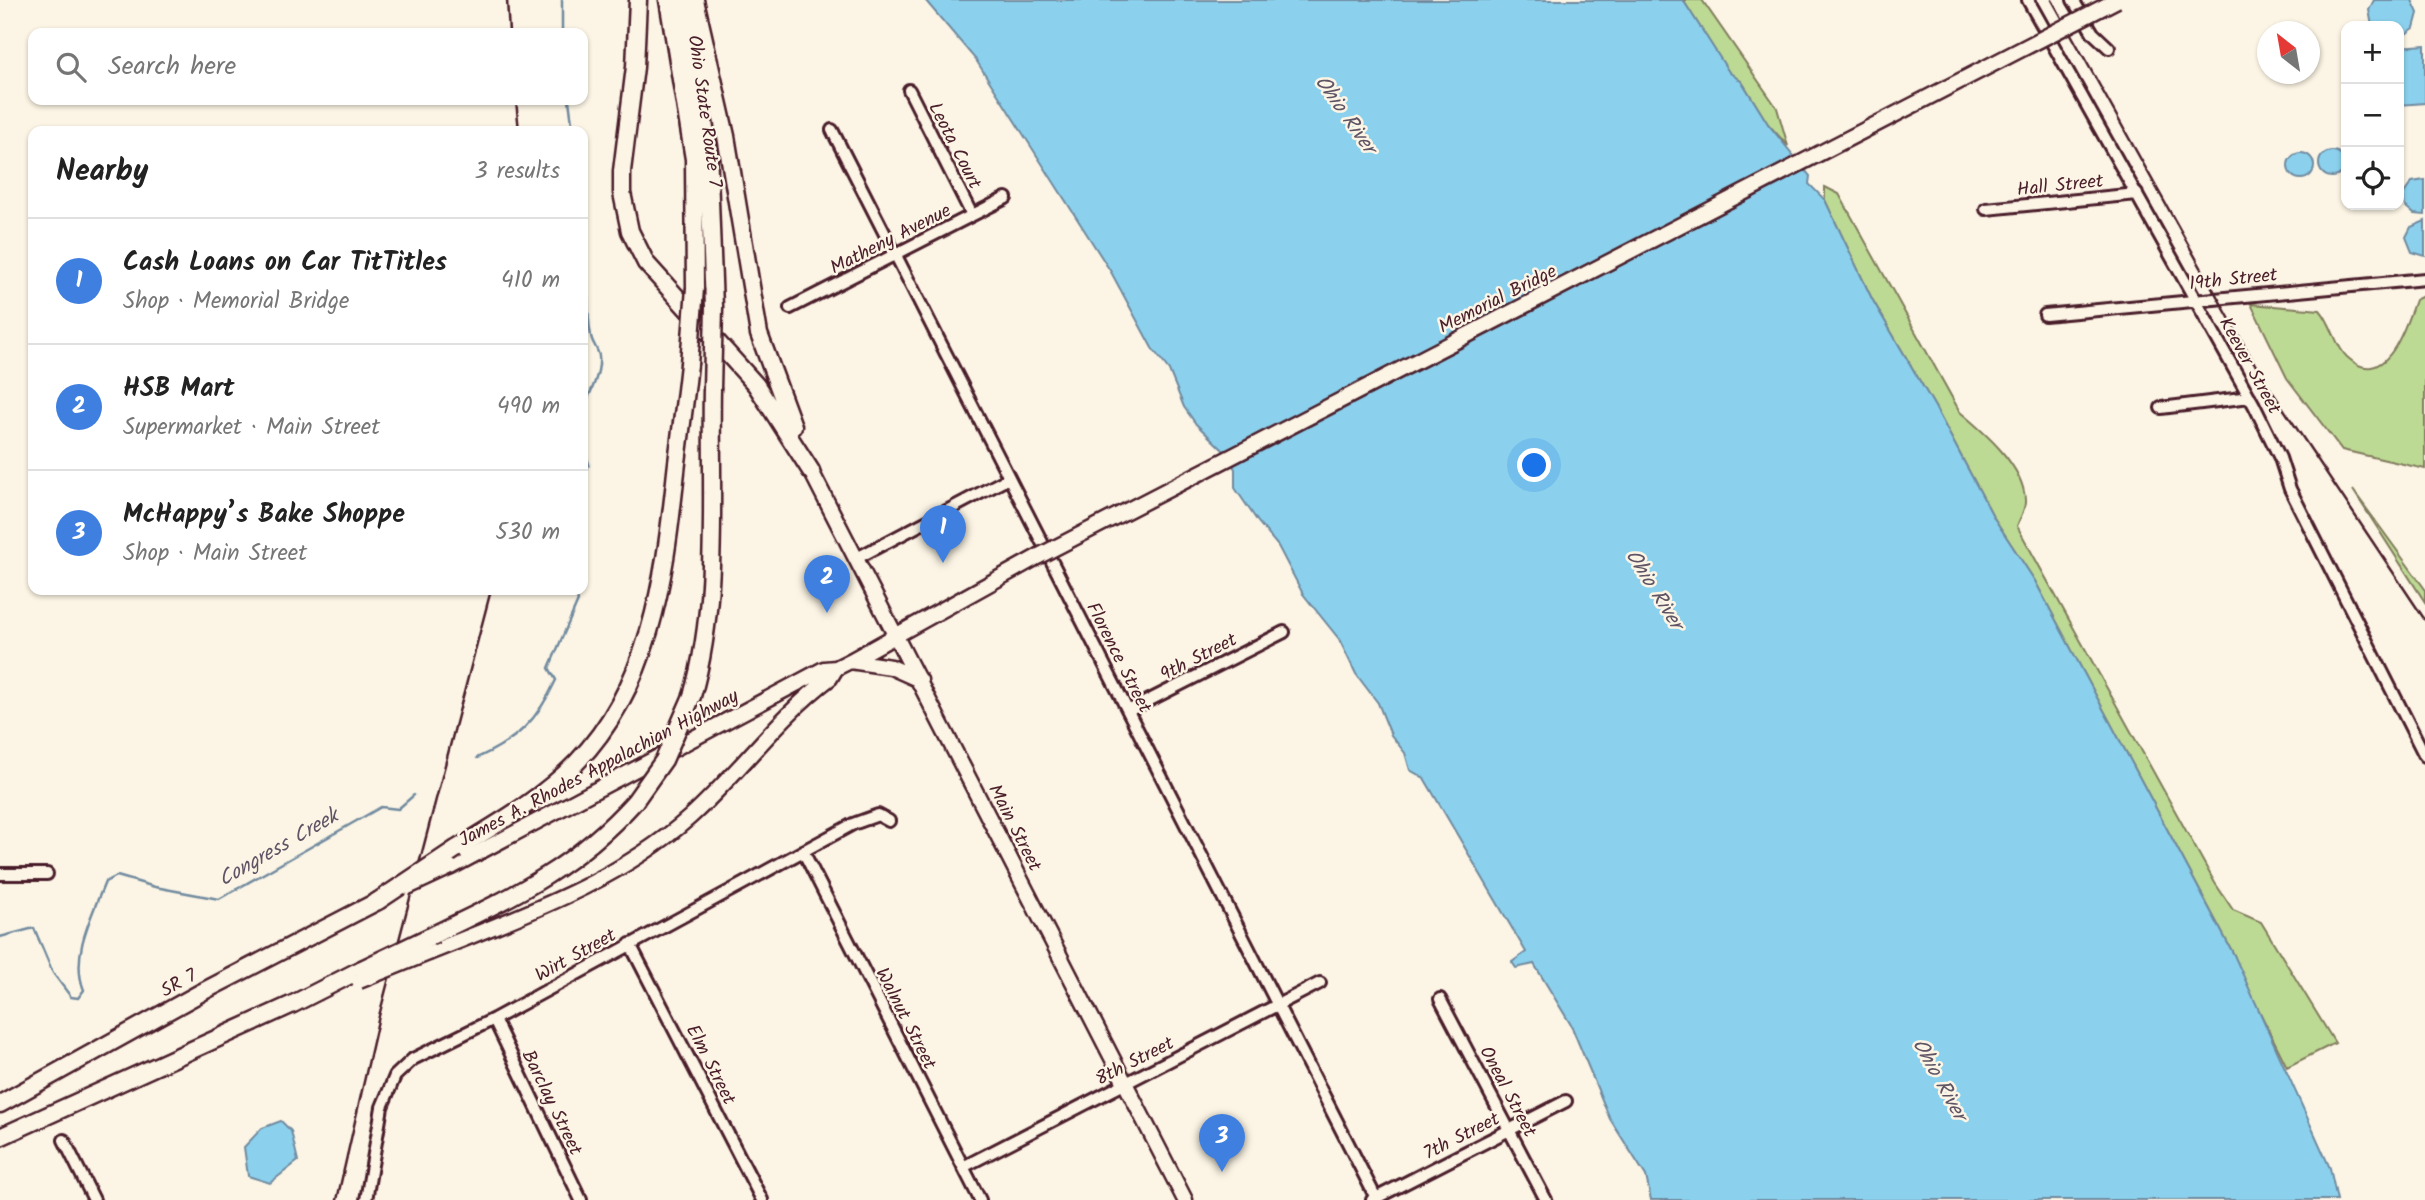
<!DOCTYPE html>
<meta charset="utf-8">
<style>
:root{--surface:#fff;--page:#f6f6f6;--text:#222;--muted:#767676;--line:#e0e0e0;--accent:#0b8043}
body{margin:0;font-family:Kalam,sans-serif;background:var(--page);color:var(--text)}
.controls{position:absolute;right:21px;top:21px;display:grid;overflow:hidden;border-radius:14px;box-shadow:0 2px 5px #0004}
.controls button{width:63px;height:63px;display:grid;place-items:center;padding:0;border:0;border-bottom:2px solid var(--line);background:var(--surface);color:var(--text);font:35px sans-serif}
.compass{position:absolute;left:2257px;top:21px;width:63px;height:63px;border-radius:50%;background:var(--surface);box-shadow:0 2px 5px #0004;rotate:329deg}
.you{position:absolute;left:1535px;top:466px;width:24px;height:24px;margin:-18px;border:5px solid #fff;border-radius:50%;background:#1a73e8;box-shadow:0 0 0 10px #1a73e833}
.badge{display:grid;place-items:center;width:46px;height:46px;border-radius:50%;background:var(--accent);color:#fff;font-size:23px;font-weight:700}
.pin{position:absolute;translate:-50% -58px;filter:drop-shadow(0 2px 4px #0008)}
.pin::after{content:'';position:absolute;top:37px;width:24px;height:21px;background:inherit;clip-path:polygon(0 0,100% 0,50% 100%)}
.list{margin:0;padding:0;list-style:none}
h2{display:flex;justify-content:space-between;align-items:center;height:91px;margin:0;padding:0 28px;font-size:30px}
h2 small{font-size:23px;font-weight:400;color:var(--muted)}
.list li{display:grid;grid-template-columns:46px 1fr auto;gap:21px;align-items:center;box-sizing:border-box;height:126px;padding:0 28px;border-top:2px solid var(--line)}
.list b{display:block;font-size:26px;white-space:nowrap}
.list p{margin:0;font-size:23px;white-space:nowrap;color:var(--muted)}
.list em{font-size:23px;font-style:normal;color:var(--muted)}
.icon{flex:none;width:38px;height:38px;fill:none;stroke:currentColor;stroke-width:2;stroke-linecap:round;stroke-linejoin:round}
.map{position:relative;flex:none;width:2425px;height:1200px;overflow:hidden}
.search{position:absolute;background:var(--surface);box-shadow:0 2px 5px #0004;left:28px;top:28px;width:560px;height:77px;display:flex;align-items:center;gap:18px;box-sizing:border-box;padding:0 24px;border-radius:14px;color:var(--muted);font-size:26px}
.panel{position:absolute;background:var(--surface);box-shadow:0 2px 5px #0004;left:28px;top:126px;width:560px;height:469px;border-radius:14px}
.map>svg:first-child{display:block}
.green{fill:#bcda93;stroke:#837c5f;stroke-width:2}
.water{fill:#8bd1ed;stroke:#718a9f;stroke-width:2}
.lines{fill:none;stroke-linecap:round;stroke-linejoin:round}
.stream{stroke:#718a9f;stroke-width:2.5}
.minor-casing{stroke:#4a1f2b;stroke-width:16}
.major-casing{stroke:#4a1f2b;stroke-width:19}
.highway-casing{stroke:#4a1f2b;stroke-width:21}
.minor{stroke:#fcf5e5;stroke-width:10}
.major{stroke:#fcf5e5;stroke-width:14}
.highway{stroke:#fcf5e5;stroke-width:16}
.rail{stroke:#4a1f2b;stroke-width:2.5}
.major-bridge-casing{stroke:#4a1f2b;stroke-width:19;stroke-linecap:butt}
.highway-bridge-casing{stroke:#4a1f2b;stroke-width:21;stroke-linecap:butt}
.major-bridge{stroke:#fcf5e5;stroke-width:14}
.highway-bridge{stroke:#fcf5e5;stroke-width:16}
.labels{text-anchor:middle;stroke-width:5;stroke-linejoin:round;paint-order:stroke}
.street-label{font-size:19px;fill:#4a1f2b;stroke:#fcf5e5}
.water-label{font-size:21px;font-style:italic;fill:#5e5465;stroke:#fcf5e5}
</style>
<div class="map">
<svg width="2425" height="1200" viewBox="0 0 2425 1200">
<rect width="100%" height="100%" fill="#fcf5e5"/>
<filter id="ink" filterUnits="userSpaceOnUse"><feTurbulence type="fractalNoise" baseFrequency=".0143" numOctaves="2"/><feDisplacementMap in="SourceGraphic" scale="14" xChannelSelector="R" yChannelSelector="G"/><feConvolveMatrix kernelMatrix="1 2 1 2 8 2 1 2 1" color-interpolation-filters="sRGB"/></filter>
<g filter="url(#ink)">
<path class="green" d="M1683,0H1702L1777,108L1788,146L1768,124L1742,82L1729,73Z
M1825,187L1839,194L1960,412C1984,432 2024,466 2025,500C2026,508 2020,518 2017,526L2215,883L2233,910L2261,922L2335,1043L2287,1067L2238,968L2234,955L2035,581L1994,518L1935,407L1872,299L1825,200Z
M2425,295V469L2342,450L2287,378L2251,304L2320,310C2332,323 2335,346 2347,357C2386,393 2406,325 2415,300Z
M2353,490L2425,589V602Z"/>
<path class="water" d="M925,0H1683L1729,72L1742,82L1768,124L1810,176L1809,184L1825,200L1872,299L1935,407L1994,518L2035,581L2234,955L2330,1168L2337,1200H1651L1646,1176L1610,1119L1571,1025L1534,964L1516,968L1512,962L1526,952L1424,778L1410,770L1405,753L1391,735L1378,703L1356,674L1339,639L1303,594L1278,546L1258,522L1235,488V469L1223,450L1196,424L1184,407L1169,370L1152,348L1111,272L976,60Z
M2374,0H2412L2418,13L2414,28L2399,39V26H2372L2369,10Z
M2425,45V103L2399,105V47Z
M2319 164a13 13 0 1 1 26 0a13 13 0 1 1-26 0Z
M2288 166a13 13 0 1 1 26 0a13 13 0 1 1-26 0Z
M2425,180V215L2414,214L2405,206L2403,195L2412,182Z
M2425,221V256L2412,252L2406,237L2411,227Z
M281,1121L291,1131L298,1161L270,1183L248,1176L244,1147L262,1128Z"/>
<g class="lines">
<path class="stream" d="M562,33V0
M569,100L573,131
M583,202V208
M583,249C591,276 585,307 591,336C592,343 598,349 599,356C601,373 590,394 583,408
M583,447L589,464L583,480
M583,525L585,545L583,547
M477,758C518,739 537,721 556,680L549,668L578,601L573,590
M0,937L34,928L53,973L71,997L78,998L84,990C70,956 92,915 105,882L117,876L155,887L219,899L381,807L398,809L414,795"/>
<defs>
<path id="minor" d="M2028,0L2254,405L2280,458L2290,489L2425,756
M2073,0L2093,33L2109,48
M909,90L972,215
M832,130L1377,1200
M1986,209L2137,194
M790,308L1006,198
M2045,315L2425,279
M2161,408L2250,397
M857,558L1009,478
M1128,711L1284,632
M803,851L980,1200
M0,874H47
M630,944L762,1200
M1440,999L1546,1200
M494,1019L581,1200
M64,1140L94,1200
M963,1167L1320,983
M366,1200L382,1107L395,1076L413,1059L494,1019L853,824L878,815L889,821
M1372,1200L1566,1101"/>
<path id="major" d="M811,471L1185,1200
M850,661L891,667L920,680
M451,867L824,669L836,668L850,661L1039,556
M431,952C522,915 616,883 690,817C740,772 777,718 830,678L836,668"/>
<path id="highway" d="M638,0L635,67L622,171V193L630,231L646,263L756,385L811,471
M668,0L694,159L695,288
M684,0L708,147L714,307
M695,0L726,136L759,334L793,426
M692,696C720,602 710,487 712,389
M456,849C499,823 541,799 577,762C650,686 664,581 675,481C679,442 685,403 689,364
M435,934C514,896 575,868 635,801
M0,1104L202,992L378,901
M0,1137L293,1004L362,969"/>
</defs>
<use href="#minor" class="minor-casing"/>
<use href="#major" class="major-casing"/>
<use href="#highway" class="highway-casing"/>
<use href="#minor" class="minor"/>
<use href="#major" class="major"/>
<use href="#highway" class="highway"/>
<path class="rail" d="M507,0L509,33
M2052,0L2261,375L2425,620
M516,100L519,131
M337,1200L379,1016L491,590"/>
<defs>
<path id="major-bridge" d="M1039,556L2117,0
M408,887L451,867
M359,981L431,952"/>
<path id="highway-bridge" d="M689,364L695,288
M712,389L714,307
M635,801L664,760L692,696
M378,901L456,849
M362,969L435,934"/>
</defs>
<use href="#major-bridge" class="major-bridge-casing"/>
<use href="#highway-bridge" class="highway-bridge-casing"/>
<use href="#major-bridge" class="major-bridge"/>
<use href="#highway-bridge" class="highway-bridge"/>
</g>
</g>
<g class="labels">
<g class="street-label">
<text transform="translate(706 111) rotate(82)" y="7">Ohio State Route 7</text>
<text transform="translate(956 145) rotate(63)" y="7">Leota Court</text>
<text transform="translate(2060 184) rotate(-6)" y="7">Hall Street</text>
<text transform="translate(890 238) rotate(-27)" y="7">Matheny Avenue</text>
<text transform="translate(2233 278) rotate(-6)" y="7">19th Street</text>
<text transform="translate(1497 298) rotate(-27)" y="7">Memorial Bridge</text>
<text transform="translate(2251 365) rotate(61)" y="7">Keever Street</text>
<text transform="translate(1198 656) rotate(-27)" y="7">9th Street</text>
<text transform="translate(1120 657) rotate(63)" y="7">Florence Street</text>
<text transform="translate(598 767) rotate(-28)" y="7">James A. Rhodes Appalachian Highway</text>
<text transform="translate(1016 827) rotate(63)" y="7">Main Street</text>
<text transform="translate(575 954) rotate(-29)" y="7">Wirt Street</text>
<text transform="translate(178 982) rotate(-29)" y="7">SR 7</text>
<text transform="translate(907 1018) rotate(63)" y="7">Walnut Street</text>
<text transform="translate(1134 1060) rotate(-27)" y="7">8th Street</text>
<text transform="translate(712 1064) rotate(63)" y="7">Elm Street</text>
<text transform="translate(1509 1091) rotate(62)" y="7">Oneal Street</text>
<text transform="translate(553 1102) rotate(64)" y="7">Barclay Street</text>
<text transform="translate(1461 1135) rotate(-27)" y="7">7th Street</text>
</g>
<g class="water-label">
<text transform="translate(1346 114) rotate(55)" y="7">Ohio River</text>
<text transform="translate(1655 589) rotate(58)" y="7">Ohio River</text>
<text transform="translate(278 847) rotate(-30)" y="7">Congress Creek</text>
<text transform="translate(1940 1079) rotate(61)" y="7">Ohio River</text>
</g>
</g>
</svg>
<div class="controls">
<button>+</button>
<button>−</button>
<button><svg class="icon" aria-label="locate" viewBox="0 0 24 24"><circle cx="12" cy="12" r="6"/><path d="M12 2v4M12 18v4M2 12h4M18 12h4"/></svg></button>
</div>
<svg class="compass" viewBox="-18 -18 36 36"><path d="M0-13l5 13h-10z" fill="#e53935"/><path d="M0 13l5-13h-10z" fill="#767676"/></svg>
<div class="you"></div>
<div class="pin badge" style="left:943px;top:563px;background:#3f7fe0">1</div>
<div class="pin badge" style="left:827px;top:613px;background:#3f7fe0">2</div>
<div class="pin badge" style="left:1222px;top:1172px;background:#3f7fe0">3</div>
<div class="search"><svg class="icon" aria-label="search" viewBox="0 0 24 24"><circle cx="10" cy="10" r="6"/><path d="M15 15l6 6"/></svg>Search here</div>
<section class="panel">
<h2>Nearby<small>3 results</small></h2>
<ul class="list">
<li><span class="badge" style="background:#3f7fe0">1</span><div><b>Cash Loans on Car TitTitles</b><p>Shop · Memorial Bridge</p></div><em>410 m</em></li>
<li><span class="badge" style="background:#3f7fe0">2</span><div><b>HSB Mart</b><p>Supermarket · Main Street</p></div><em>490 m</em></li>
<li><span class="badge" style="background:#3f7fe0">3</span><div><b>McHappy’s Bake Shoppe</b><p>Shop · Main Street</p></div><em>530 m</em></li>
</ul>
</section>
</div>
